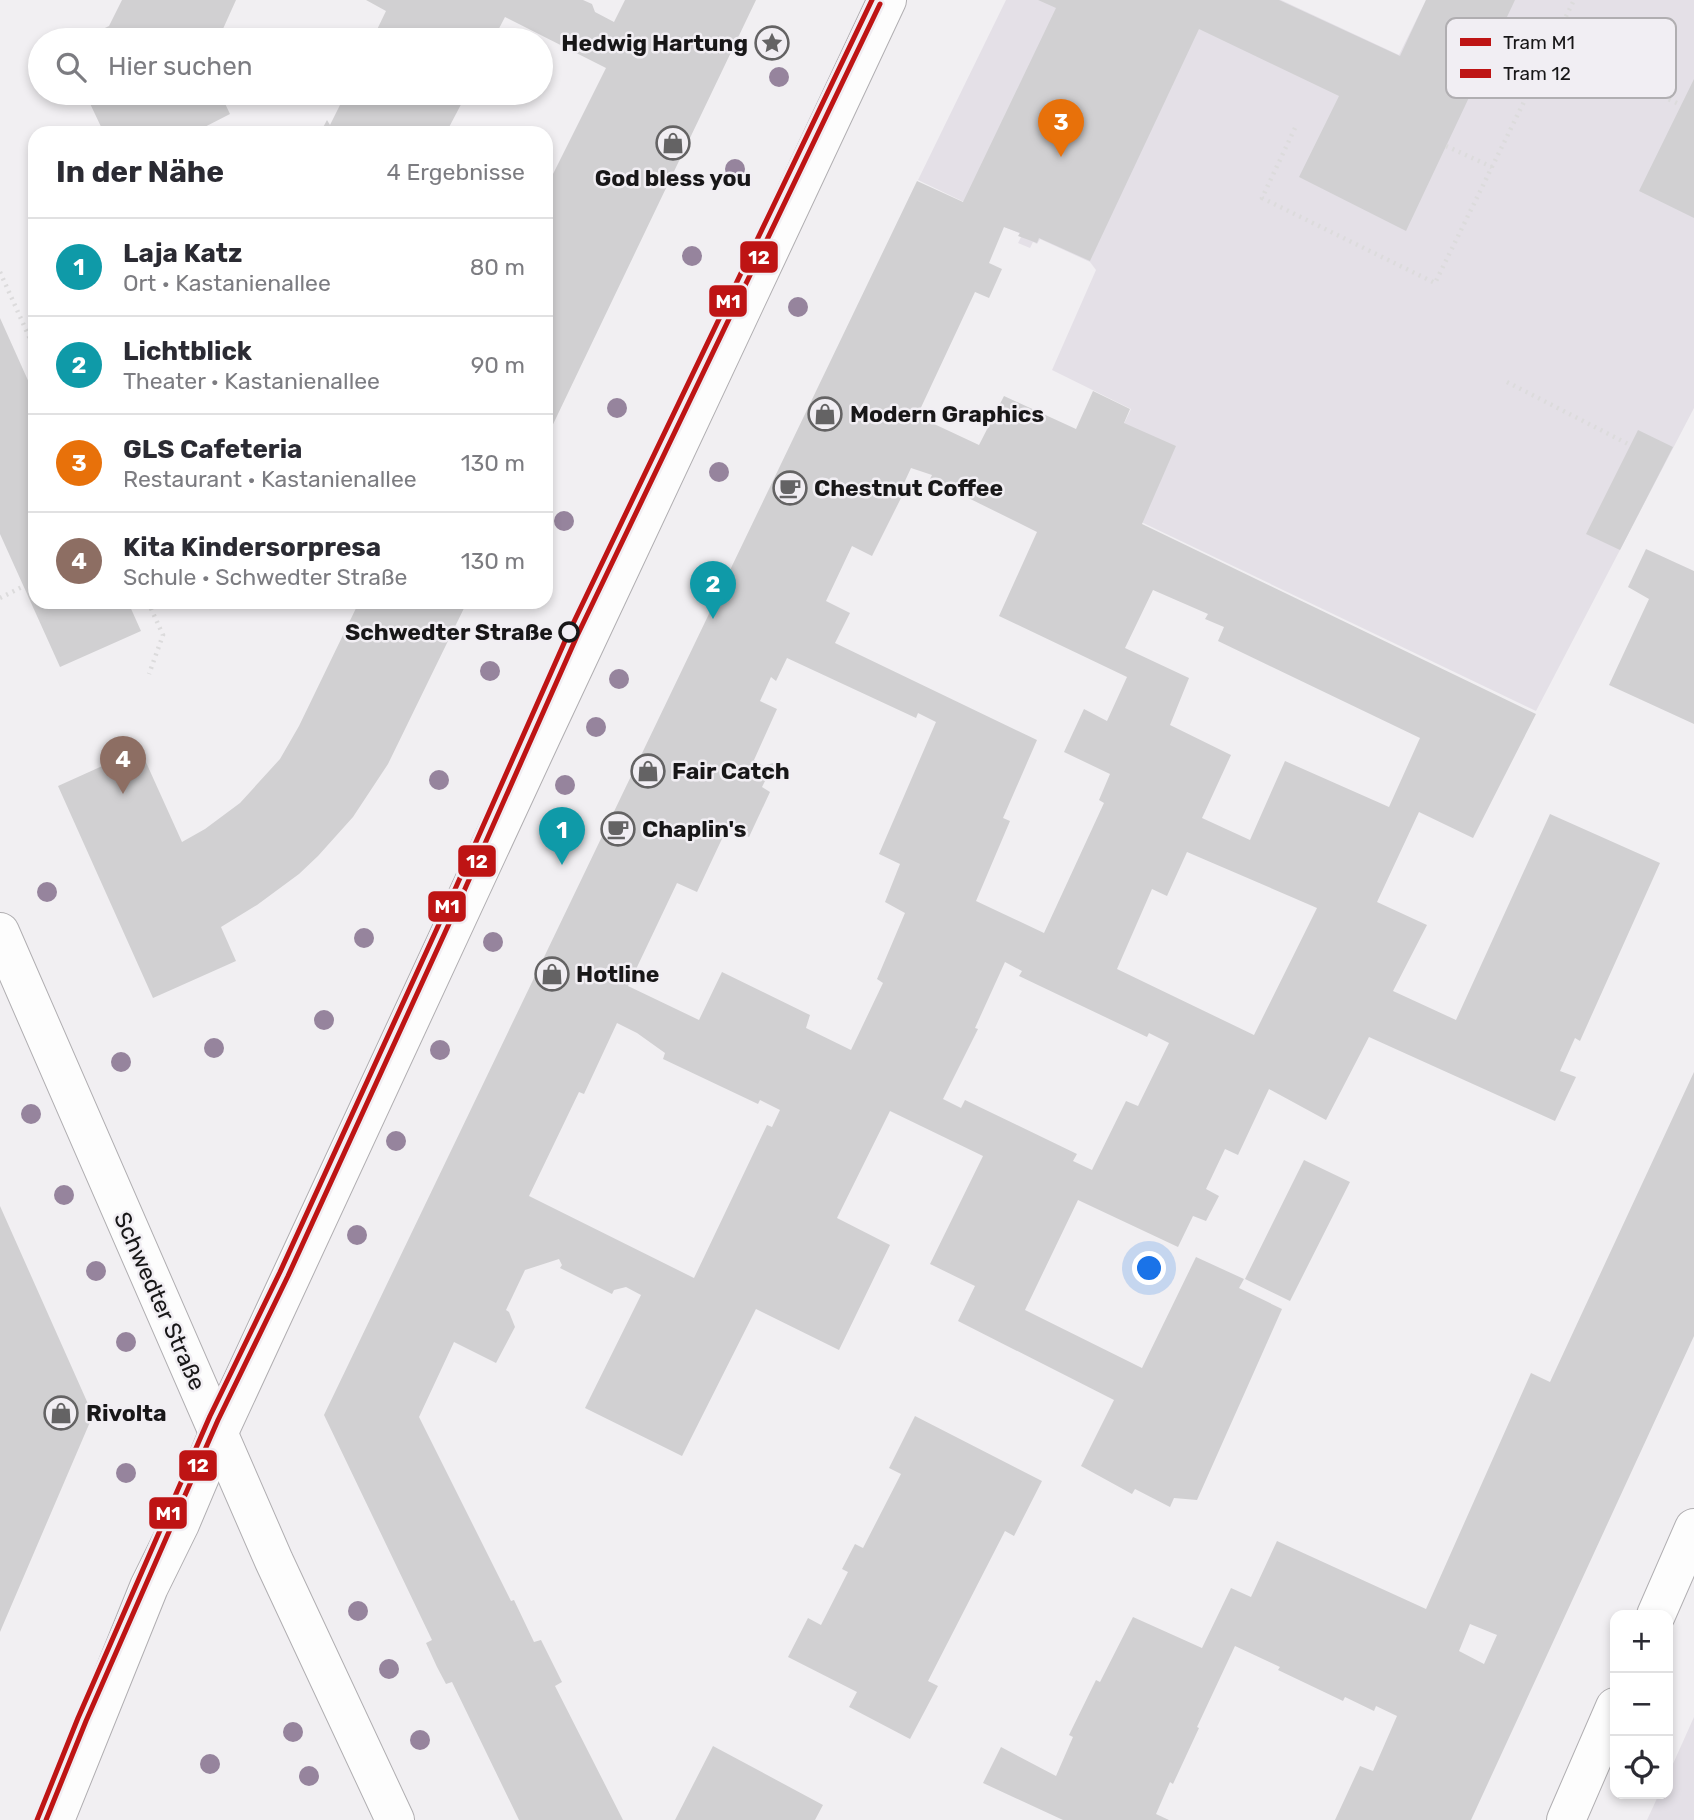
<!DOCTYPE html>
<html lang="de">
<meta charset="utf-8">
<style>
:root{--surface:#fff;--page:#f2f2f3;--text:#2b2b33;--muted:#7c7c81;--line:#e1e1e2;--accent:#646364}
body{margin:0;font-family:Rubik,sans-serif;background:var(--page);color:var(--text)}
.controls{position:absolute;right:21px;bottom:21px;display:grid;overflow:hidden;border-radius:14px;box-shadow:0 4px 10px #0003}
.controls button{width:63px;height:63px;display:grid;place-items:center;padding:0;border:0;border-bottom:2px solid var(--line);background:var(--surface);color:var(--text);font:35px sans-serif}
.you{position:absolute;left:1150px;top:1269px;width:24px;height:24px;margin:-18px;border:5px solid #fff;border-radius:50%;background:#1a73e8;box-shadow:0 0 0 10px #1a73e833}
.badge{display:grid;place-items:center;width:46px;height:46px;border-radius:50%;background:var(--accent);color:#fff;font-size:23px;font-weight:700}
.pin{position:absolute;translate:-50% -58px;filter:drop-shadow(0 2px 4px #0008)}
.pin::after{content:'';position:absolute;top:37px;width:24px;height:21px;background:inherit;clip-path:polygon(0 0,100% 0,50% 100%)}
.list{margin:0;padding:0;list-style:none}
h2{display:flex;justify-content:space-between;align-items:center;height:91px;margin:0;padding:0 28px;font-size:30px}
h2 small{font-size:23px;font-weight:400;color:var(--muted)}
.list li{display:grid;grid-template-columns:46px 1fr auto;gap:21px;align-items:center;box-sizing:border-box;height:98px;padding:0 28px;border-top:2px solid var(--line)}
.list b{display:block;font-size:26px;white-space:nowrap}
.list p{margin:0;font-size:23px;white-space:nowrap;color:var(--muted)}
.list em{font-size:23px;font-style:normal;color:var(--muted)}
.icon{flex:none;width:38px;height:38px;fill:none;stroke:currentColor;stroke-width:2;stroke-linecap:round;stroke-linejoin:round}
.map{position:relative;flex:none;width:1694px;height:1820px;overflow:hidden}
.search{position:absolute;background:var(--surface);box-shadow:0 4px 10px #0003;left:28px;top:28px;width:525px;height:77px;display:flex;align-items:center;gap:18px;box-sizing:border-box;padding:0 24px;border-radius:38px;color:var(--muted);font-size:26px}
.panel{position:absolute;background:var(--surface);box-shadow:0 4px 10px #0003;left:28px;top:126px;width:525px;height:483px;border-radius:21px}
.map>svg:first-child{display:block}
.built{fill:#e4e0e7}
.building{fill:#d1d0d2;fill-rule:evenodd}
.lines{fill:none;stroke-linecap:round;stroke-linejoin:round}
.minor-casing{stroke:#b0aeb1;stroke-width:40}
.tertiary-casing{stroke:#b0aeb1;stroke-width:40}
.path{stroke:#dcdbdc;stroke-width:4.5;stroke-dasharray:2 5;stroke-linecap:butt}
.minor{stroke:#fdfdfd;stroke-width:38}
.tertiary{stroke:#fdfdfd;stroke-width:38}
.tram-1-casing{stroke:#f1eef3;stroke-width:10}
.tram-2-casing{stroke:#f1eef3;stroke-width:10}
.tram-1{stroke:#be1414;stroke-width:5}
.tram-2{stroke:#be1414;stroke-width:5}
.tree{fill:#96849d}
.stop-dot{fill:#f1eef3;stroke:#181718;stroke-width:3.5}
.labels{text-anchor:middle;stroke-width:5;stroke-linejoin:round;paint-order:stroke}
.poi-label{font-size:23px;font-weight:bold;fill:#181718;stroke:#f1eef3;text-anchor:start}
.stop-label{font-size:23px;font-weight:bold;fill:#181718;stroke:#f1eef3;text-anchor:end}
.street-label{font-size:23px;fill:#181718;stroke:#f1eef3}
.key{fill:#f1eef3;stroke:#b0aeb1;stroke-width:2}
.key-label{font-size:19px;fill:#181718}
.line-badge{stroke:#f1eef3;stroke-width:2.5}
.badge-label{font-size:19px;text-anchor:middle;font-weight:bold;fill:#fff}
</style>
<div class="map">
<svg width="1694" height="1820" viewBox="0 0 1694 1820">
<rect width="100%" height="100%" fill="#f1eff2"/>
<path class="built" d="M1006,0H1281L1399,55L1426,0H1694V408L1536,711L1089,497L1131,409L1052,370L1096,270L1090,262L1040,239L1037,244L1033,242L1030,248L1018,243L1021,237L1019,233L1004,227L1006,222L918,180Z
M1694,1717V1820H1647L1659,1794H1668V1775Z"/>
<path class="building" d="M122,0H236L218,40H80L109,26Z
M366,0H583L592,4L595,12L614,22L625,0H756L546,439V188L606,68L505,17L493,40H372L386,11Z
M1038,0H1279L1400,56L1426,0H1515L1406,231L1299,177L1339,96L1199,29L1090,261L1039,238L1037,243L1018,236L1020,233L1004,227L989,263L1002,269L989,298L975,292L917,416L979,445L1004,396L1076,429L1093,391L1130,409L1124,423L1176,446L1142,524L1536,714L1473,838L1419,812L1377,902L1427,925L1393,991L1456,1020L1550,814L1660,863L1580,1041L1575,1038L1560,1071L1576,1077L1555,1121L1369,1037L1326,1120L1269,1089L1238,1155L1225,1149L1206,1189L1219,1196L1206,1221L1193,1216L1178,1247L1078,1200L1025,1310L1142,1368L1196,1257L1244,1279L1239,1288L1282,1309L1197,1500L1174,1498L1170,1507L1135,1489L1132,1494L1081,1466L1114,1400L958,1321L975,1286L930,1264L983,1156L890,1111L837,1218L890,1245L839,1350L756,1309L682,1456L585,1408L641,1295L626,1287L614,1290L612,1294L560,1268L562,1265L559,1259L525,1270L506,1310L509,1312L515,1327L496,1363L454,1342L419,1417L511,1601L514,1600L534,1642L541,1640L562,1682L555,1686L623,1820H519L452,1682L446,1684L437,1667L426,1643L432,1640L324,1415L917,181L963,202L1056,8ZM911,468L932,475L930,479L1037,532L999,616L1127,677L1107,721L1084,709L1064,752L1110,774L1099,800L1104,803L1044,933L976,901L1010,821L1003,818L1037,740L835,643L850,613L826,601L852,546L872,556L901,498L898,496ZM1153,590L1208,614L1205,619L1224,627L1218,641L1420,738L1389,807L1285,761L1250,840L1202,818L1231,755L1170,725L1189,678L1125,648ZM787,658L916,718L918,713L936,722L879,854L900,864L885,902L905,913L877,979L883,983L851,1050L806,1028L810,1015L722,972L699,1020L628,986L677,883L697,892L728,826L749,837L770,792L762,787L770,771L774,768L773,763L763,766L754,760L777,709L760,701L771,677L776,681ZM1187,852L1317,908L1254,1035L1117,969L1152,889L1167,896ZM1005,962L1022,971L1019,976L1147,1037L1149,1033L1169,1043L1138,1106L1126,1101L1092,1170L1073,1161L1077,1154L965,1100L961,1108L943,1099L978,1029L975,1028ZM617,1023L637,1033L665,1053L663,1059L758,1104L760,1100L780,1110L772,1127L767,1125L694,1278L529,1196L579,1092L584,1094Z
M1694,79V218L1639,191Z
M85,93H220L230,114L193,133H104Z
M346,93H467L446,133H320L327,120L330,125Z
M0,318L35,396V602H128L141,631L60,667L0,534Z
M1638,430L1673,447L1620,550L1586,534Z
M1646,549L1694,571V724L1609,685L1649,599L1628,587Z
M359,602H467L388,764L353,817L318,856L299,874L257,905L221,927L236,961L153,998L58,786L140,749L182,842L205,829L240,803L280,759L299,726Z
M1694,1072V1336L1471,1820H1335L1360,1766L1373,1771L1397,1716L1376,1706L1374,1711L1345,1697L1343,1701L1278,1670L1280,1667L1235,1646L1197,1727L1199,1728L1173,1784L1170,1782L1156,1814L1169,1820H1063L983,1783L1001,1747L1056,1776L1073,1737L1069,1735L1096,1680L1100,1682L1133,1617L1202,1648L1231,1588L1251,1597L1277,1541L1426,1609L1531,1373L1550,1382ZM1470,1624L1497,1635L1484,1664L1459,1651Z
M1304,1160L1350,1182L1290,1301L1245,1279Z
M0,1206L93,1415L0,1632Z
M915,1416L1042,1481L1014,1536L1005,1531L928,1681L938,1686L910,1739L849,1707L857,1692L788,1657L808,1618L821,1625L848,1572L842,1569L855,1544L863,1548L901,1474L889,1468Z
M713,1746L823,1805L815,1820H675Z"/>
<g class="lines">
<defs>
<path id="minor" d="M0,932L274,1561L395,1820
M1656,1615L1694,1528
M1566,1820L1615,1707"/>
<path id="tertiary" d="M55,1820L149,1587L180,1524L218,1434L542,735L887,0"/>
</defs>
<use href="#minor" class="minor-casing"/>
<use href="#tertiary" class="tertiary-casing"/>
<path class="path" d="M1504,22L1681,105
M1295,128L1262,198L1435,283L1574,0
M1446,146L1492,167
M0,272L35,350
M1507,382L1630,445
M0,598L24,586
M148,602L163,635L149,674"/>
<use href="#minor" class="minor"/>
<use href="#tertiary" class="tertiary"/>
<defs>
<path id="tram-1" d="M37,1820L78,1718L210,1416L280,1272L456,887L569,632L872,0"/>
<path id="tram-2" d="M46,1820L86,1721L218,1420L288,1276L464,891L577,636L880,4"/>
</defs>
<use href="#tram-1" class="tram-1-casing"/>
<use href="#tram-2" class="tram-2-casing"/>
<use href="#tram-1" class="tram-1"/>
<use href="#tram-2" class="tram-2"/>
</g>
<g class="tree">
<circle cx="779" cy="77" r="10"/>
<circle cx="735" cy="169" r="10"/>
<circle cx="692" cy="256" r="10"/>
<circle cx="798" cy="307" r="10"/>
<circle cx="617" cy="408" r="10"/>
<circle cx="719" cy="472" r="10"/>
<circle cx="564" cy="521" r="10"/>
<circle cx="490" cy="671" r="10"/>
<circle cx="619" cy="679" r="10"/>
<circle cx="596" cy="727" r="10"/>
<circle cx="439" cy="780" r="10"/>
<circle cx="565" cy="785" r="10"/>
<circle cx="47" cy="892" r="10"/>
<circle cx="364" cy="938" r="10"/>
<circle cx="493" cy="942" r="10"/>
<circle cx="324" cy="1020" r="10"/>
<circle cx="214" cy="1048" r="10"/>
<circle cx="440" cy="1050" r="10"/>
<circle cx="121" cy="1062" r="10"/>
<circle cx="31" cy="1114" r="10"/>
<circle cx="396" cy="1141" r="10"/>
<circle cx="64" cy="1195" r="10"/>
<circle cx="357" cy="1235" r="10"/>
<circle cx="96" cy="1271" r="10"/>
<circle cx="126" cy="1342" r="10"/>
<circle cx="126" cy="1473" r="10"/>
<circle cx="358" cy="1611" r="10"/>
<circle cx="389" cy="1669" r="10"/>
<circle cx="293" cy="1732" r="10"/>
<circle cx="420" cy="1740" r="10"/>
<circle cx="210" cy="1764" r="10"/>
<circle cx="309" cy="1776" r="10"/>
</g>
<defs>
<symbol id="sight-ring" viewBox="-11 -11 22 22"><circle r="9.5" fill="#f1eef3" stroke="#646364" stroke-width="1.5"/><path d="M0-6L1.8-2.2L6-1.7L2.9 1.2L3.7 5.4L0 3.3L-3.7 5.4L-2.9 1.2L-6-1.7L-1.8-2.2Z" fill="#646364"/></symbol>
<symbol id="shop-ring" viewBox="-11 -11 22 22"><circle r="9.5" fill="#f1eef3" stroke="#646364" stroke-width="1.5"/><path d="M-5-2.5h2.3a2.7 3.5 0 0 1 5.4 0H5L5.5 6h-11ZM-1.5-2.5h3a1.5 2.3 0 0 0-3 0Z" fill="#646364"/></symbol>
<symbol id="cafe-ring" viewBox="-11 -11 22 22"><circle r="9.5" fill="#f1eef3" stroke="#646364" stroke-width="1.5"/><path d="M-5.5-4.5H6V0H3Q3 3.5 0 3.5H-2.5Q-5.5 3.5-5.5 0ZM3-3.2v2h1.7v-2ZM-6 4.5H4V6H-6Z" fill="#646364"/></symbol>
</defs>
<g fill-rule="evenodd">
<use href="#sight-ring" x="753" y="24" width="38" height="38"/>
<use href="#shop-ring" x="654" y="124" width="38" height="38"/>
<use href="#shop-ring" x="806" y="395" width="38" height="38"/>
<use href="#cafe-ring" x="771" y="469" width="38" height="38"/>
<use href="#shop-ring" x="629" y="752" width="38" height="38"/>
<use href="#cafe-ring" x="599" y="810" width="38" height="38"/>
<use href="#shop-ring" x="533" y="955" width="38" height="38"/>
<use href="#shop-ring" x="42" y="1394" width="38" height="38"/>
</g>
<circle class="stop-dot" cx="569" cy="632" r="9"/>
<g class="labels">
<g class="poi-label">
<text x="748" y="51" text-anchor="end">Hedwig Hartung</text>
<text x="673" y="186" text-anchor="middle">God bless you</text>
<text x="850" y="422">Modern Graphics</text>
<text x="814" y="496">Chestnut Coffee</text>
<text x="672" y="779">Fair Catch</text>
<text x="642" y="837">Chaplin's</text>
<text x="576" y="982">Hotline</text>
<text x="86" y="1421">Rivolta</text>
</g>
<g class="stop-label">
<text x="553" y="640">Schwedter Straße</text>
</g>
<g class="street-label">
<text transform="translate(160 1301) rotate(66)" y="8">Schwedter Straße</text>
</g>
</g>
<rect x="1446" y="18" width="230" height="80" rx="10" class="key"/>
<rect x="1460" y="38" width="31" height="8" fill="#be1414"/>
<rect x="1460" y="69" width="31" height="9" fill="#be1414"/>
<g class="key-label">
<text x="1503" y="49">Tram M1</text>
<text x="1503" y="80">Tram 12</text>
</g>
<g class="line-badge">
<rect x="739" y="240" width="40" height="34" rx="7" fill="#be1414"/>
<rect x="708" y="284" width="40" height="34" rx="7" fill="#be1414"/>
<rect x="457" y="844" width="40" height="34" rx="7" fill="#be1414"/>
<rect x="427" y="890" width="40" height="33" rx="7" fill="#be1414"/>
<rect x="178" y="1449" width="40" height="33" rx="7" fill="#be1414"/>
<rect x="148" y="1496" width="40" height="34" rx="7" fill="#be1414"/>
</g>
<g class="badge-label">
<text x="759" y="264">12</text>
<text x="728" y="308">M1</text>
<text x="477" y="868">12</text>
<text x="447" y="913">M1</text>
<text x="198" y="1472">12</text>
<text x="168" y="1520">M1</text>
</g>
</svg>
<div class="controls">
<button>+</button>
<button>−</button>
<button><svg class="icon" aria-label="locate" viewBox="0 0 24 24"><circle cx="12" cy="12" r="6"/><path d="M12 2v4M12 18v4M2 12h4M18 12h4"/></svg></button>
</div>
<div class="you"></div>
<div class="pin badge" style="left:562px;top:865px;background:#0f9aa8">1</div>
<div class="pin badge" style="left:713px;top:619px;background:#0f9aa8">2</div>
<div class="pin badge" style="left:1061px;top:157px;background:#e8710a">3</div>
<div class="pin badge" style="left:123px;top:794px;background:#8d6e63">4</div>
<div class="search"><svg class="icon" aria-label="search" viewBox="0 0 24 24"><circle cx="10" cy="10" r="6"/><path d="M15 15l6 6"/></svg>Hier suchen</div>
<section class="panel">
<h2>In der Nähe<small>4 Ergebnisse</small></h2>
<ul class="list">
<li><span class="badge" style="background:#0f9aa8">1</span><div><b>Laja Katz</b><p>Ort · Kastanienallee</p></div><em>80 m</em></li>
<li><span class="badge" style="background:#0f9aa8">2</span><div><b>Lichtblick</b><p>Theater · Kastanienallee</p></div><em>90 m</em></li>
<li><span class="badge" style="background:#e8710a">3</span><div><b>GLS Cafeteria</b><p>Restaurant · Kastanienallee</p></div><em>130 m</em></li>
<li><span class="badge" style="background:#8d6e63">4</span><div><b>Kita Kindersorpresa</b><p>Schule · Schwedter Straße</p></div><em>130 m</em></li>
</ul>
</section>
</div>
